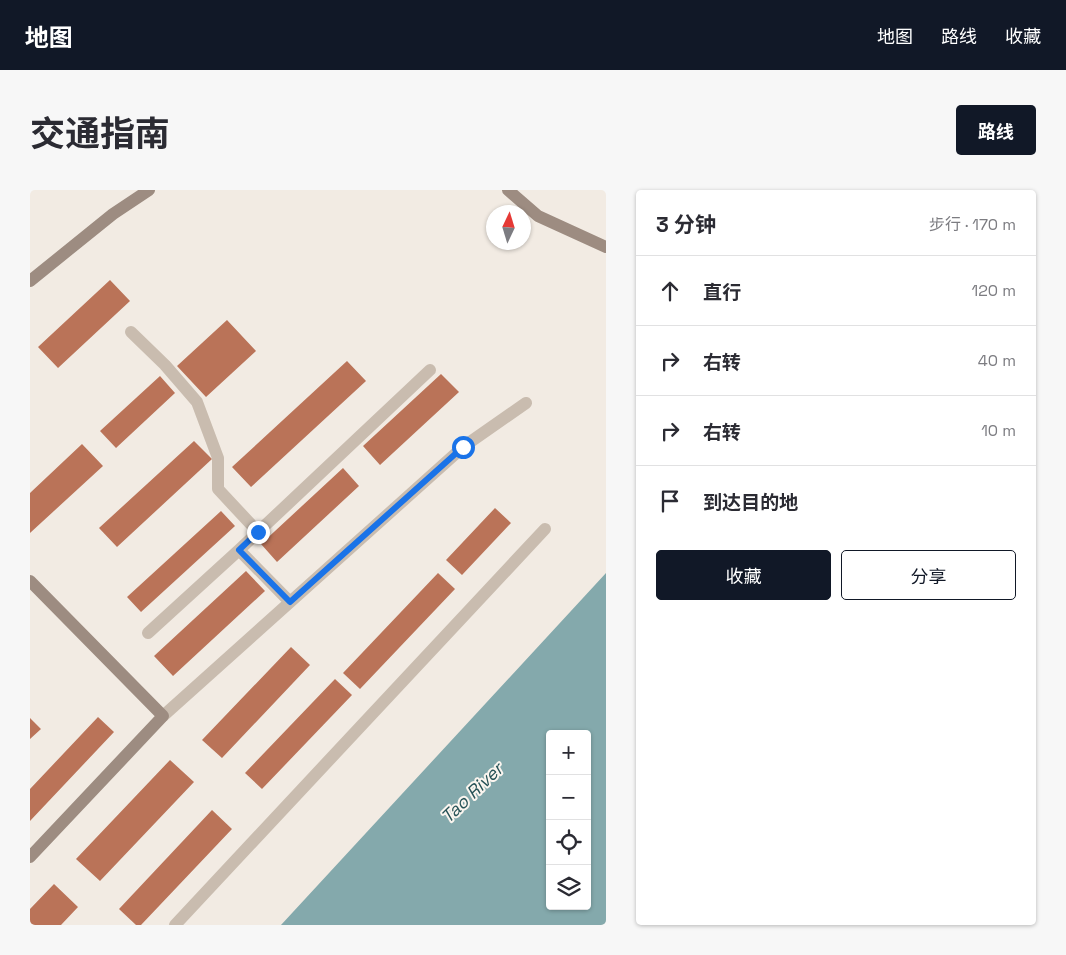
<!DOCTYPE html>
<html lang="zh">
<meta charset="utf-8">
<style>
:root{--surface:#fff;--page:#f7f7f7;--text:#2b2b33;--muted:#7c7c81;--line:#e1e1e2;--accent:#111827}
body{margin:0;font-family:"Space Grotesk","Noto Sans SC",sans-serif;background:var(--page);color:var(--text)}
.controls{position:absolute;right:15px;bottom:15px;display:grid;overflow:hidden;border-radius:5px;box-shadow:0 1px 4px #0004}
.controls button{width:45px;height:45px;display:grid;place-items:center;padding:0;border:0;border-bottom:1px solid var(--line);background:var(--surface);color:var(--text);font:25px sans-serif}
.compass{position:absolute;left:456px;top:15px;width:45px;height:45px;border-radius:50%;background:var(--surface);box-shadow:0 1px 4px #0004;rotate:4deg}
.stop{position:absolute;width:15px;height:15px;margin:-11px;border:4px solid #1a73e8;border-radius:50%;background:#fff}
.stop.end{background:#1a73e8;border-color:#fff;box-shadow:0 1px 5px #0008}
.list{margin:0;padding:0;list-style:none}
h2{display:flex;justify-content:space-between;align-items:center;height:65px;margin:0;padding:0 20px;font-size:21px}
h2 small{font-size:16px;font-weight:400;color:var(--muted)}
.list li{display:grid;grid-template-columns:32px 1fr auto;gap:15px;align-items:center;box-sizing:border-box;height:70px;padding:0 20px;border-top:1px solid var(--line)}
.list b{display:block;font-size:19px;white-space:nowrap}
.list em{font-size:16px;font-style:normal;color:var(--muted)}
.actions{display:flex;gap:10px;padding:15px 20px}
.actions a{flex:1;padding:11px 0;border:1px solid var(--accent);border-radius:5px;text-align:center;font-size:18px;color:var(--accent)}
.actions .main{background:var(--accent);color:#fff}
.icon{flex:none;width:28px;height:28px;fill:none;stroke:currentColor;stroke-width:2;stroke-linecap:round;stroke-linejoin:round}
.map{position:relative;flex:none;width:576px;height:735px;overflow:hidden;border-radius:5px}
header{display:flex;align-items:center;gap:30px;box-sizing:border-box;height:70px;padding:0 25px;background:var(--accent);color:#fff}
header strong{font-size:24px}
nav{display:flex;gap:28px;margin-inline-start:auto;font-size:18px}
.intro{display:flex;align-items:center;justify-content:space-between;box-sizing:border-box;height:120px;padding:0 30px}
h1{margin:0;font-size:35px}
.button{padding:12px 22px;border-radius:5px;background:var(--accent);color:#fff;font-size:18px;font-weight:700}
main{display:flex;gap:30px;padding:0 30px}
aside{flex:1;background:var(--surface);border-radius:5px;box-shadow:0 1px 4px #0004}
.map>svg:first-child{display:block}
.water{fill:#84a9ac;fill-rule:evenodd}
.building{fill:#ba7358}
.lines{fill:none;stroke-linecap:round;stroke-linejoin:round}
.street{stroke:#c9bcaf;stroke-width:12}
.secondary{stroke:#9d8c81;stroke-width:12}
.route{stroke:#1a73e8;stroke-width:6}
.labels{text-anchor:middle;stroke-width:4;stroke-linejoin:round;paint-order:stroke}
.water-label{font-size:18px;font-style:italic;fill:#265257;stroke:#faf5ef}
</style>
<header>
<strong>地图</strong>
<nav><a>地图</a><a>路线</a><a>收藏</a></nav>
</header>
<div class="intro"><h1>交通指南</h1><a class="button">路线</a></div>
<main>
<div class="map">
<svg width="576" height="735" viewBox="0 0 576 735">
<rect width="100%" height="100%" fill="#f2ebe3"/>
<path class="water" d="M576,383V735H251ZM520,544H557V716H520Z"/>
<path class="building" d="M80,90L100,111L28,178L8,157Z
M197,130L226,161L176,207L147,176Z
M317,171L336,191L221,297L202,277Z
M411,184L429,202L350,275L333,256Z
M130,186L145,203L86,258L70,241Z
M164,251L182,269L87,357L69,338Z
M52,254L73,276L0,343V303Z
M313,278L329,296L247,372L231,354Z
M465,318L481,333L432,385L416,370Z
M191,321L205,336L111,422L97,407Z
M216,381L235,401L143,486L124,466Z
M408,383L425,399L330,499L313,483Z
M261,457L280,475L192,568L172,550Z
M305,489L322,505L232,599L215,583Z
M68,527L84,542L0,631V599Z
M0,528L11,539L0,549Z
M140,570L164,592L70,691L46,669Z
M182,620L202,639L111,735H106L89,719Z
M24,694L48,717L31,735H0V719Z"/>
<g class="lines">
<path class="street" d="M101,142L135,175L167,212L188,268V299L228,342
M209,360L260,412
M118,443L209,360L400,180
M133,526L433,257L496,213
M145,735L515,339"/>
<path class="secondary" d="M478,0L508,26L576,57
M0,91L83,24L119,0
M0,391L133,526L0,667"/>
</g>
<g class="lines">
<path class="route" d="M228,342L209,360L260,412L433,257"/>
</g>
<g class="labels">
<g class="water-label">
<text transform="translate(442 603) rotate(-44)" y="6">Tao River</text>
</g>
</g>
</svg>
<div class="controls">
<button>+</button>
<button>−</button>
<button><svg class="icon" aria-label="locate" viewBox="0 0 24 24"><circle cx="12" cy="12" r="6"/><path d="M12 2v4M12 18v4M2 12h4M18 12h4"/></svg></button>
<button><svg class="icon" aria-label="layers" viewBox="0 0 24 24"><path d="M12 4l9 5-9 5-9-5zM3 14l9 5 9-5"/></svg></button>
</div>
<svg class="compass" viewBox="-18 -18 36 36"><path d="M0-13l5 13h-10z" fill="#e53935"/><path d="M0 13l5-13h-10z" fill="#7c7c81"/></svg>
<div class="stop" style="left:433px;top:257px"></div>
<div class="stop end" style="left:228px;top:342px"></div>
</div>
<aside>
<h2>3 分钟<small>步行 · 170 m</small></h2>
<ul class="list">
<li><svg class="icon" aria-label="ahead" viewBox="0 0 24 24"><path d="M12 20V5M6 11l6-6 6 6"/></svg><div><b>直行</b></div><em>120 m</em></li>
<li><svg class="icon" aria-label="right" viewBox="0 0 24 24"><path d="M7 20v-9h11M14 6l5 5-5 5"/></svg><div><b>右转</b></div><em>40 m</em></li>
<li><svg class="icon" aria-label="right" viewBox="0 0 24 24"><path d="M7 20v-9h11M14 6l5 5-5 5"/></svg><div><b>右转</b></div><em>10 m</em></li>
<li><svg class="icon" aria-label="arrive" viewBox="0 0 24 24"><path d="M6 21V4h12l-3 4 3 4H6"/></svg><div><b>到达目的地</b></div></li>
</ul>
<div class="actions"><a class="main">收藏</a><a>分享</a></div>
</aside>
</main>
